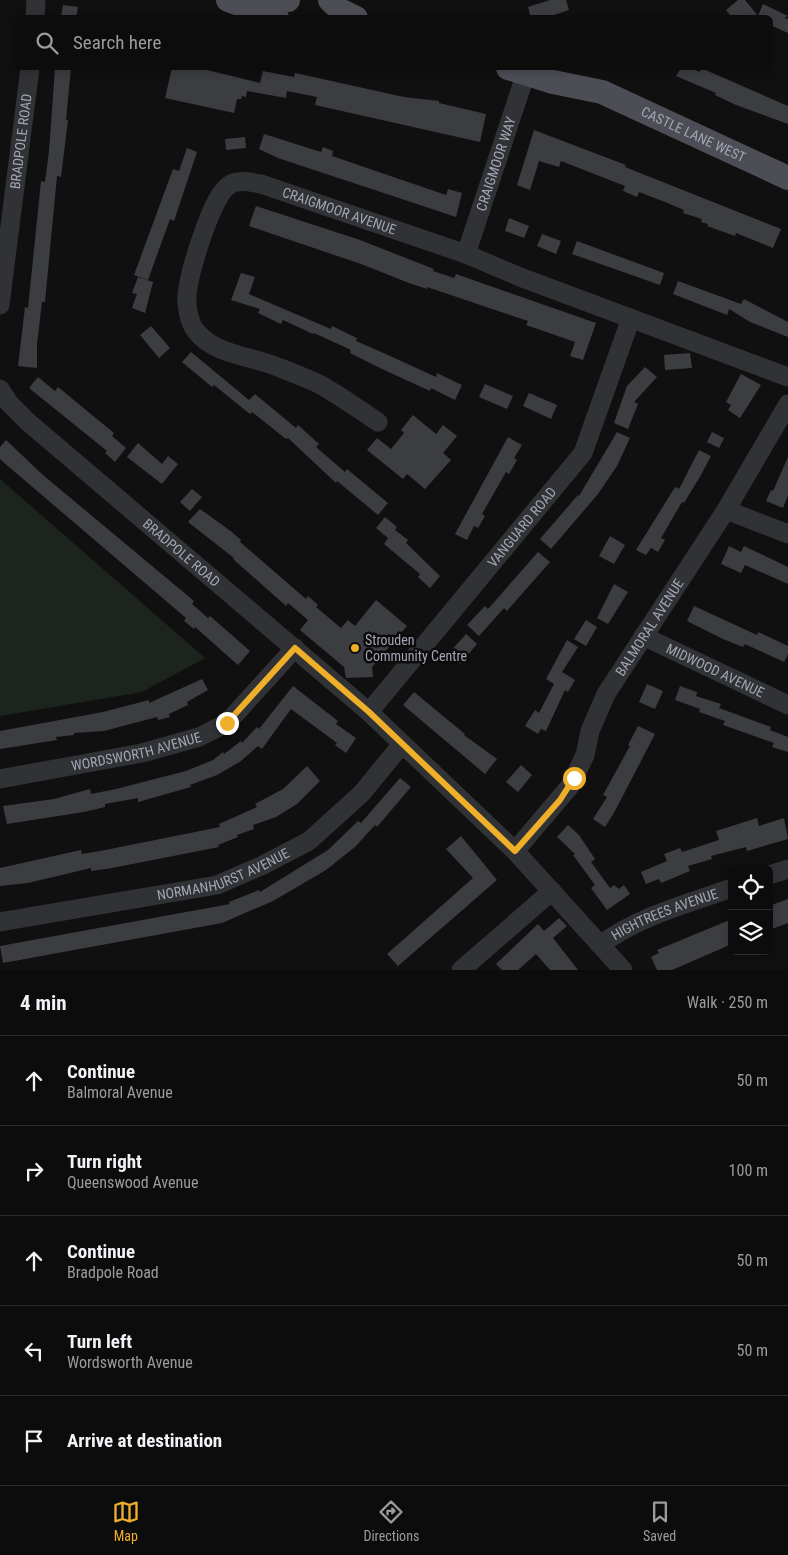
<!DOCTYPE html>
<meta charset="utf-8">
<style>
:root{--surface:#0c0c0d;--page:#151516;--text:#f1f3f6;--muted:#9a9b9d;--line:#2c2c2e;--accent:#f0af29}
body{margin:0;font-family:"Roboto Condensed",sans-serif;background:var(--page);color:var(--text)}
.controls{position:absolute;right:15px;bottom:15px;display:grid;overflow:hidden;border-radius:8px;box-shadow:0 2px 8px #0003}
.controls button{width:45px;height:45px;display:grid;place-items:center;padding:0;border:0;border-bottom:1px solid var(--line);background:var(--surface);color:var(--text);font:25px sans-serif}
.stop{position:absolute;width:15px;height:15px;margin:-11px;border:4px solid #f0af29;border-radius:50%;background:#fff}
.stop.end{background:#f0af29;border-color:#fff;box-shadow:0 1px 5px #0008}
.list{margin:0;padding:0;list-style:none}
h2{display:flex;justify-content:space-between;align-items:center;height:65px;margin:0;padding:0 20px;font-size:21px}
h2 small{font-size:16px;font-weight:400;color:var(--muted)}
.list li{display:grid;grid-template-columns:32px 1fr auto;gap:15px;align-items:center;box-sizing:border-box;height:90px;padding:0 20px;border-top:1px solid var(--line)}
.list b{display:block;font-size:19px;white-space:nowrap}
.list p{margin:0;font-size:16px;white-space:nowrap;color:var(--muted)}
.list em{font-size:16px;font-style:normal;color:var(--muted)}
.icon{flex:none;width:28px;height:28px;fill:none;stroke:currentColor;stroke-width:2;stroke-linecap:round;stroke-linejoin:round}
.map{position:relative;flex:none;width:788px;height:970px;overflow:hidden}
.search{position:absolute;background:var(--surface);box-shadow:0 2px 8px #0003;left:15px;right:15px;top:15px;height:55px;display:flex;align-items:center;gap:12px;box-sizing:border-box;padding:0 18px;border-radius:8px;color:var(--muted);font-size:19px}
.sheet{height:515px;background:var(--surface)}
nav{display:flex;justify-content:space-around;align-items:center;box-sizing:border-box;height:70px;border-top:1px solid var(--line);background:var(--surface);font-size:14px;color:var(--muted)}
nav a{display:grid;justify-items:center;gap:2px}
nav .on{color:var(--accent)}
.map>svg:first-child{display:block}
.green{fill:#1c241d}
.building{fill:#3c3d41}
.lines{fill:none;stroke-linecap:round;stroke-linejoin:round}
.minor{stroke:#313236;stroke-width:19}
.major{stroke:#4d4e55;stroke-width:24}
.route{stroke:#f0af29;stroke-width:6}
.poi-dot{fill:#f0af29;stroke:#0b0b0c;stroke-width:2}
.labels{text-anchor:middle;stroke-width:5;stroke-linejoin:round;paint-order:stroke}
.street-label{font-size:14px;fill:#a1a6b2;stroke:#0b0b0c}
.poi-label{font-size:14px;fill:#a1a6b2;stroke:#0b0b0c;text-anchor:start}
</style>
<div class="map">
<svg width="788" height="970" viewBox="0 0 788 970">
<rect width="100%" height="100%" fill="#101011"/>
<path class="green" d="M0,479L205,658L142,692L0,716Z"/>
<path class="building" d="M550,0H566L569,10L545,18H531L528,7Z
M738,0H745L758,16L763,4L788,16L784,18L788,19V33L770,25V18H732L726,10Z
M63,5L78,7L76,18H61Z
M55,68H71L66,120H68L61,177L57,176L45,302H42L37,344V368L18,366L25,307L28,308L41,181L45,182L49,151Z
M172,68H199L260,83L263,71L294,77L295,73L404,97L439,101V103L486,114L480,142L315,105L317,97L287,91L286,98L247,91L246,97L242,96L241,99H237L234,113L165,98Z
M681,68H691L700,72L701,68L788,106V124L736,105L715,95L716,93L676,76Z
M534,130L626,165L625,167L645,175L781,229L773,248L736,233L735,236L707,226L708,224L701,222L702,219L683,213L684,210L665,202L639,192L637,197L623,191L625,186L561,161L559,167L539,161L530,190L517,185Z
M264,134L321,152L323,147L333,151L332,156L446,195L448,189L462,193L456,217L278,158L259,149Z
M245,137L246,148L226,150L225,139Z
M187,148L197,152L174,221L170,219L148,280L134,275L173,169L179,171Z
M256,206L360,240L434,269L433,271L454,278L456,274L596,323L583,360L570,356L575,342L526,325L528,321L427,287V289L409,283L361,264L249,226Z
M509,218L529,226L524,238L505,231Z
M542,234L561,241L556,254L537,246Z
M577,241L664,273L660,285L572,254Z
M241,273L255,277L249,294L331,329L332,326L357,338L356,341L388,355L436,377L437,373L462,385L455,400L431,388L430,391L382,369L350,353L351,350L314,333L313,334L283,320L281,324L258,313L260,309L231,300Z
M138,277L153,282L145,313L132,308L137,294L132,293Z
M678,281L741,304L744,299L788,322V337L750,322L729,309L727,315L673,294Z
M151,326L170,348L159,358L140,335Z
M191,352L249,400L255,394L296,428L298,425L319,444L316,447L345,472L347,469L388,503L378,515L337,481L336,483L288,438L286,439L252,412L250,414L214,385L212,387L182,362Z
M690,353L692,368L665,370L664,355Z
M645,367L657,377L634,402L638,404L628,429L614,423L627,386Z
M741,374L761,385L740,418L728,410L731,405L726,402Z
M38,377L55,391L58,387L114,433L112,436L126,448L115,462L105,453L107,451L29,388Z
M485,384L513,396L507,409L479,397Z
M529,393L557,405L551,419L523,406Z
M413,415L436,434L443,425L457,436L443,453L451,460L425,489L407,474L403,479L367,450L377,438L391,449L404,433L401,430Z
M617,432L630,438L617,466L598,494L551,549L540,539L578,495L579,496Z
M712,432L724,438L719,448L707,442Z
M508,437L522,445L514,458L517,460L509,474L506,472L482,514L485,516L478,528L474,526L467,540L455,534Z
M6,440L43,475L194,601L192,604L208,618L210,616L250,651L238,665L195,627L194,629L184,621L186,618L9,467L0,459V447Z
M138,443L162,464L168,456L178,464L162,484L127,457Z
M699,450L711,456L701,475L684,503L682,502L661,538L665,540L658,552L651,548L646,555L636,550L675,487L679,489Z
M788,457V495L783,508L766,501L771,490L773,491Z
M192,489L202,497L190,511L180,502Z
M200,509L232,532L241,540L240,542L306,599L308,596L318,605L316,607L341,628L348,620L355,626L376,600L407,626L372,667L373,677L346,678L344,667L300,630L308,620L288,603L286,606L233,559L234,558L188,522Z
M385,517L397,527L395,530L408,540L406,543L440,576L430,588L418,577L420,574L384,544L388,538L376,528Z
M610,536L625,545L614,564L599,556Z
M729,546L741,552L744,546L788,567V584L745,565L741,573L721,564Z
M538,552L550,562L507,611L504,608L479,636L467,625L485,606L488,609Z
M614,584L628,592L608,624L597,618Z
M694,606L757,635L758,632L788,646V654L784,662L745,644L743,647L723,639L687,621Z
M586,620L597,627L586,646L574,639Z
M466,634L477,644L460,664L448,654Z
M567,640L578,647L562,672L575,680L568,692L565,690L546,731L541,729L538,734L525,726L535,710L539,713L554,684L546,679Z
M202,679L208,690L187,702L188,705L169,714L170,717L158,720L157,717L104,731L74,733V735L56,737L57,740L0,749V731L103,712L149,700V703Z
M647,684L663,691L655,709L639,702Z
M293,686L338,721L336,724L356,738L346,753L335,745L337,743L291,709L262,749L258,746L241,761L217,775L190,785L191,787L138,802V798L105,804V807L84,812L7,824L3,806L54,799L90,789L91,794L116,789L186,771L213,760L223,752L224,754L241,741L242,743L257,727L259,729Z
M680,686L697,692L696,696L721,704L719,708L771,727L770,730L788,737V752L772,747L774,743L723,725L725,721L699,712L700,709L675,700Z
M414,692L465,734L464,735L497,759L485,774L403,705Z
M638,726L655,734L615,811L605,827L593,819L607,797L603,795L630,746L628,745Z
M521,765L532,775L518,792L506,782Z
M307,766L320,781L297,804L276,817L253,825L254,829L237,835L238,837L218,845L219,847L112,868L91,871V868L28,883L0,886V868L81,850L82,854L100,851L220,827L219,824L257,807L255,804L283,789Z
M400,778L411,787L377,827L375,825L355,847L326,870L273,901L222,923L3,963L0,946L230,904L229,902L259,890L260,892L328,850L358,821L361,823Z
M757,818L759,826L784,818L788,839L747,851L746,847L711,856L712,859L688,866L690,871L661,883L659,879L646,884L641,872L667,861L664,854L680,848L682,852L719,840L716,831Z
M568,825L579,835L595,859L591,862L610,888L614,885L619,889L624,885L630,894L607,910L591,888L595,885L573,855L575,854L557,837Z
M461,836L497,880L398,966L387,954L473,878L446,849Z
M788,899V923L769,930V906Z
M559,918L567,926L553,938L578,970H550L536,954L518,970H502L496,964L538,924L544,931Z
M732,919V944L672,970H657L651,957L659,953L657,950Z"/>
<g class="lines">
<g class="minor">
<path d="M35,18L36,0"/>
<path id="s1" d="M466,254L526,73"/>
<path id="s2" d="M0,305L30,68"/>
<path id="s3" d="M0,389L9,403L28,422L369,712L515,851L623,970"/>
<path id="s4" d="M378,422C358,409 338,394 317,383C303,377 289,371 275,366C250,356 213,354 196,331C189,323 186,305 187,295C189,273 211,198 228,186C237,179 250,182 261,184L466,254L520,277L788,377"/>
<path d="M726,510L788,534"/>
<path id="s5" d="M643,636L788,705"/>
<path id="s6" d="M369,712L583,453L631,318"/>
<path id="s7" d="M0,779L142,753L199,737L227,723L295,648"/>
<path id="s8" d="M515,851L570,786L585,755L590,731L606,694L726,510L788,404"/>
<path d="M769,875L788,869"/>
<path id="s9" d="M0,922L217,885L261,866L309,841L362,793L402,744"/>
<path id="s10" d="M600,945C639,916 686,904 732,888"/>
<path d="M461,970L552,891"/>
</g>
<g class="major">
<path d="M228,0L277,18"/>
<path d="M267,0H288"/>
<path d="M330,0L340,10L356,18"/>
<path id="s11" d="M508,68L553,82L602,92L788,178"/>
</g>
</g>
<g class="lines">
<path class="route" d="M227,723L295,648L369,712L515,851L560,800L574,778"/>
</g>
<circle class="poi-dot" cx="355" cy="648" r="5"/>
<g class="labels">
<g class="street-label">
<text dy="5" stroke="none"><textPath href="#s11" startOffset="198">CASTLE LANE WEST</textPath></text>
<text dy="5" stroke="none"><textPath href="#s2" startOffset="165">BRADPOLE ROAD</textPath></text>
<text dy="5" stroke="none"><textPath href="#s1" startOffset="95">CRAIGMOOR WAY</textPath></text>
<text dy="5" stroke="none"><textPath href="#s4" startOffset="478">CRAIGMOOR AVENUE</textPath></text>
<text dy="5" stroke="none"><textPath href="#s6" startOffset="240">VANGUARD ROAD</textPath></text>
<text dy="5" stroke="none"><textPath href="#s3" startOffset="245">BRADPOLE ROAD</textPath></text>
<text dy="5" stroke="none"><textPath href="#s8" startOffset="264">BALMORAL AVENUE</textPath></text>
<text dy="5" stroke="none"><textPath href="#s5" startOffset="80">MIDWOOD AVENUE</textPath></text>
<text dy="5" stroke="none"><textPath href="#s7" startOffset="139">WORDSWORTH AVENUE</textPath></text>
<text dy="5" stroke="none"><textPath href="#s9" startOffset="229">NORMANHURST AVENUE</textPath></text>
<text dy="5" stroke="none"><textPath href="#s10" startOffset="72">HIGHTREES AVENUE</textPath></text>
</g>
<g class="poi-label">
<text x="365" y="645">Strouden<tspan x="365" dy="16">Community Centre</tspan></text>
</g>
</g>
</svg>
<div class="controls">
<button><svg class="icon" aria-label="locate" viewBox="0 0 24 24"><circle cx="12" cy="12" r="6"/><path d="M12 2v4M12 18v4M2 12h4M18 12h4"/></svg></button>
<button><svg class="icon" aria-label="layers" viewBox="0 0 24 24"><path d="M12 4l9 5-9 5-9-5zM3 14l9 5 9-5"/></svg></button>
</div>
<div class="stop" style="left:574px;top:778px"></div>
<div class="stop end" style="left:227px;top:723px"></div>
<div class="search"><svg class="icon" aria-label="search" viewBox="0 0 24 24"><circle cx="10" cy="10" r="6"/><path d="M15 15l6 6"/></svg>Search here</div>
</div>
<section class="sheet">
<h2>4 min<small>Walk · 250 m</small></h2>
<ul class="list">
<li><svg class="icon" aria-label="ahead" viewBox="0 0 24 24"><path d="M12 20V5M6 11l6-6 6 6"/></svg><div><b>Continue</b><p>Balmoral Avenue</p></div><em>50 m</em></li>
<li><svg class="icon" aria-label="right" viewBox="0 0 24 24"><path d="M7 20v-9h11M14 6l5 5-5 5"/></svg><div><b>Turn right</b><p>Queenswood Avenue</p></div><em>100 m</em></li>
<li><svg class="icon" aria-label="ahead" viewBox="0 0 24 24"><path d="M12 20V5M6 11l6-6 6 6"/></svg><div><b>Continue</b><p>Bradpole Road</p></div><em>50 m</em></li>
<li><svg class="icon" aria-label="left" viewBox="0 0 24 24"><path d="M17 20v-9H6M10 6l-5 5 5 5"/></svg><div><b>Turn left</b><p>Wordsworth Avenue</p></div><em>50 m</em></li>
<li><svg class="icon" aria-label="arrive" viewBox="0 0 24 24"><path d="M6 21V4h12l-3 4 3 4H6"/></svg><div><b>Arrive at destination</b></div></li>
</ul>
</section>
<nav>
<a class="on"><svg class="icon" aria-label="map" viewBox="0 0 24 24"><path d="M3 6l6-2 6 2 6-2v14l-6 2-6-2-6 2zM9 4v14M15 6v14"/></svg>Map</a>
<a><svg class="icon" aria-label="directions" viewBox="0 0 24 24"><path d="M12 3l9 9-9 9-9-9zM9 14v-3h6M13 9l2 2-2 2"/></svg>Directions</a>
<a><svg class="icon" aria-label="saved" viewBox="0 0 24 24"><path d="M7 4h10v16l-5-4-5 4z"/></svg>Saved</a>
</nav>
